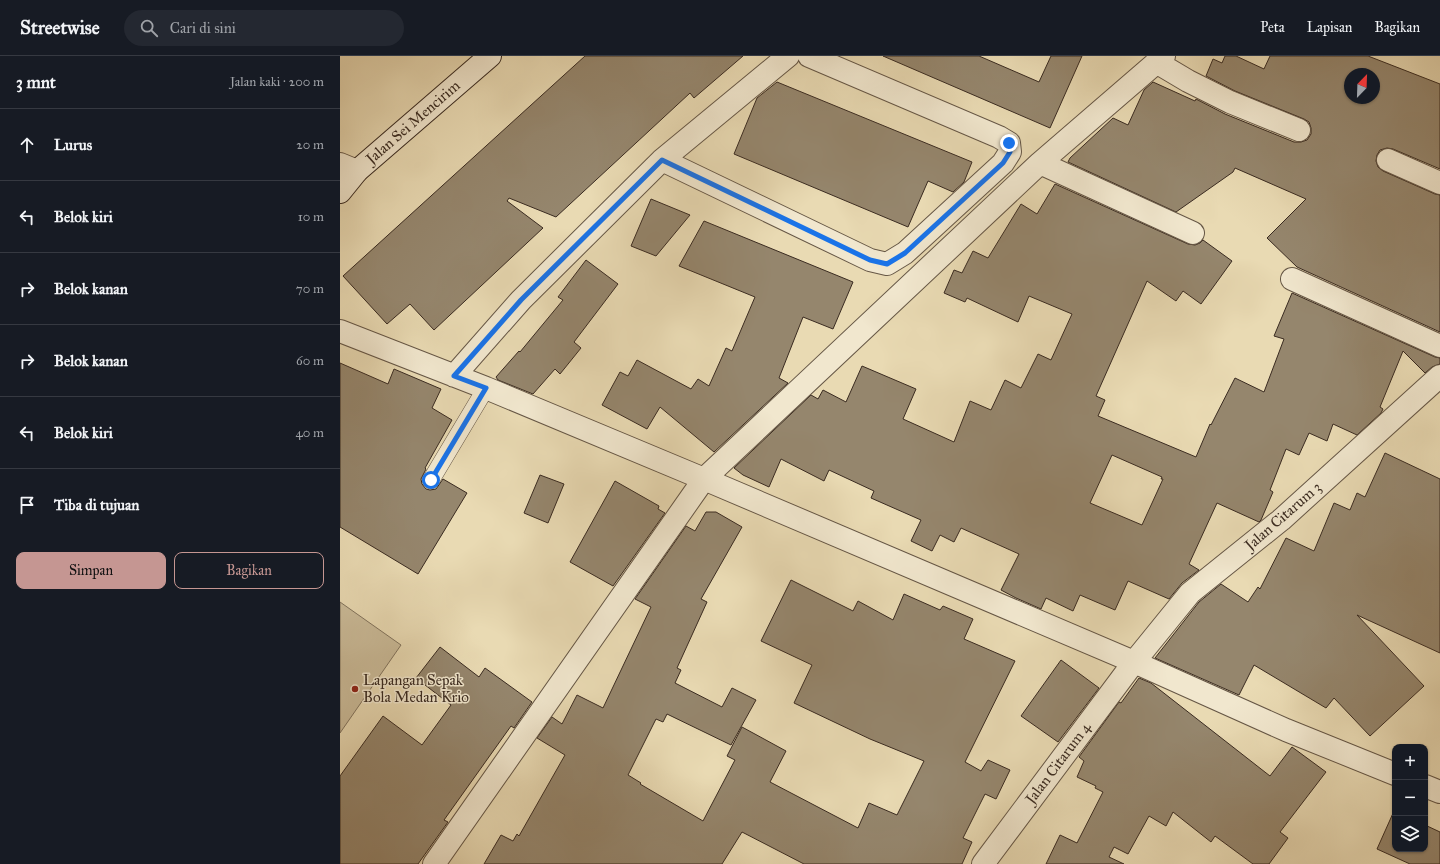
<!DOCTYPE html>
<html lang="id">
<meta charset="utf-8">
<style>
:root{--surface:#171b24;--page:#242831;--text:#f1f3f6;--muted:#9ea1a6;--line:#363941;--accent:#c59692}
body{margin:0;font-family:"IM FELL Great Primer",serif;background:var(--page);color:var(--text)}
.controls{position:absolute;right:12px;bottom:12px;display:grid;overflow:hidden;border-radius:8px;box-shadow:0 1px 3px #0004}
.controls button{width:36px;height:36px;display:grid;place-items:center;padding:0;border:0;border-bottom:1px solid var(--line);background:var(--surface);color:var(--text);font:20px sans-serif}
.compass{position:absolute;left:1004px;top:12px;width:36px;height:36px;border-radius:50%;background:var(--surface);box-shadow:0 1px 3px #0004;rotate:23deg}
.stop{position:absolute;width:12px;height:12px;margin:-9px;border:3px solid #1a73e8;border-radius:50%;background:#fff}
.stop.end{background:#1a73e8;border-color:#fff;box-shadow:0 1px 4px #0008}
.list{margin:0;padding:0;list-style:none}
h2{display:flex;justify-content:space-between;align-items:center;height:52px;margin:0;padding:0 16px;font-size:17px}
h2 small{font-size:13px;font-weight:400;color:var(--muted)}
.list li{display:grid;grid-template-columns:26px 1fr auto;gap:12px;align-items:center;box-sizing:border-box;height:72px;padding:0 16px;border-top:1px solid var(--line)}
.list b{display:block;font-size:15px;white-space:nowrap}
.list em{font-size:13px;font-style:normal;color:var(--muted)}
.actions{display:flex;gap:8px;padding:12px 16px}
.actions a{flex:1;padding:9px 0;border:1px solid var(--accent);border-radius:8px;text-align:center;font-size:14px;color:var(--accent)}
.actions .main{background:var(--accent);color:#111}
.icon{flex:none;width:22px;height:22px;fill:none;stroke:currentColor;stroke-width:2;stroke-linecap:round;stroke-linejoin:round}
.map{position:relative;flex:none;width:1100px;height:808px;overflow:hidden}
header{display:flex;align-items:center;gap:24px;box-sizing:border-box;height:56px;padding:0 20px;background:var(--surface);border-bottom:1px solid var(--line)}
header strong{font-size:19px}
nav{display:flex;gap:22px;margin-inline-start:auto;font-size:14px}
.search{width:280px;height:36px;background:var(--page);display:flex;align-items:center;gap:10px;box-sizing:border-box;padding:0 14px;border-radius:22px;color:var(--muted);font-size:15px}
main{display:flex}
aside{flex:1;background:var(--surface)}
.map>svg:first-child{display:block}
.pitch{fill:#cbbc9a;stroke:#82745e}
.building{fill:#95866d;stroke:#3a2b21;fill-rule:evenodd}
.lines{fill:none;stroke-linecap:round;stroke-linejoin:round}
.lane-casing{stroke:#665746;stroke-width:18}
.street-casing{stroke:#665746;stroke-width:24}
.secondary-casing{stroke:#3a2b21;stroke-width:24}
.lane{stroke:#f1e7ce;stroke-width:17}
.street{stroke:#f1e7ce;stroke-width:22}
.secondary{stroke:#f1e7ce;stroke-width:22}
.route{stroke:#1a73e8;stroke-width:5}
.poi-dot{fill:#8f2418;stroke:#f1e7ce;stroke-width:1.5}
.labels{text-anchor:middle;stroke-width:3;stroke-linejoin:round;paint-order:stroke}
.street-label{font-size:15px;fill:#3a2b21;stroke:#f1e7ce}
.poi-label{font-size:15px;fill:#3a2b21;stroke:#f1e7ce;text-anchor:start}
</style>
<header>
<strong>Streetwise</strong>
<div class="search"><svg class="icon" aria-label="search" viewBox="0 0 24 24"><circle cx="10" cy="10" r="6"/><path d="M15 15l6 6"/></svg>Cari di sini</div>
<nav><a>Peta</a><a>Lapisan</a><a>Bagikan</a></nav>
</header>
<main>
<aside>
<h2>3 mnt<small>Jalan kaki · 200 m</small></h2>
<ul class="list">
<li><svg class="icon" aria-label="ahead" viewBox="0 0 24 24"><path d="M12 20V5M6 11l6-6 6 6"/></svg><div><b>Lurus</b></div><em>20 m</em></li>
<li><svg class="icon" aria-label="left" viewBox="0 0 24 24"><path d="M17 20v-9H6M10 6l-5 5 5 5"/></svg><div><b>Belok kiri</b></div><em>10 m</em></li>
<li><svg class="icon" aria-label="right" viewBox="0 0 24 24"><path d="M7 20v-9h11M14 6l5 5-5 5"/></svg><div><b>Belok kanan</b></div><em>70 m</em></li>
<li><svg class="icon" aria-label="right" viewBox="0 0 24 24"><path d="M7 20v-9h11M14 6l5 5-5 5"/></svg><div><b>Belok kanan</b></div><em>60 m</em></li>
<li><svg class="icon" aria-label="left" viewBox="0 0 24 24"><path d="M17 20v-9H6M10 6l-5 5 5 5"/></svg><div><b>Belok kiri</b></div><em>40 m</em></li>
<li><svg class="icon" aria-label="arrive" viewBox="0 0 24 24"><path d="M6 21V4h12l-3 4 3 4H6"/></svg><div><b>Tiba di tujuan</b></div></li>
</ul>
<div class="actions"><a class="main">Simpan</a><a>Bagikan</a></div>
</aside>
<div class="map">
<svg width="1100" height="808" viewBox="0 0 1100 808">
<rect width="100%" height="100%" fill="#e9dab3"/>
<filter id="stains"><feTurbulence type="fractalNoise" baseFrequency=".005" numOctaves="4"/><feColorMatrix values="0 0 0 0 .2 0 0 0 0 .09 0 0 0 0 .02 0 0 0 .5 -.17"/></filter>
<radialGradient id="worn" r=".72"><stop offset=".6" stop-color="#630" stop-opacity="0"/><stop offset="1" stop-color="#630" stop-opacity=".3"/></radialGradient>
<path class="pitch" d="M0,546L61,589L0,677Z"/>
<path class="building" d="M245,0H403L354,42L350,37L216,161L169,142L167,145L203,172L94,274L70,248L47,268L3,220Z
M543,0H639L699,26L711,0H742L710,72Z
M885,0H896L924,13L930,0H1028L1100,28V113L1053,93L1047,92L1040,94L1037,99L1036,105L1038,111L1043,115L1095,138L1100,139V276L957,211L927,182L966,143L895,112L893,116L836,156L728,106L730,102L773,62L788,69L804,34L813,26L855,45L856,43L885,58L954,86H961L967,84L971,78V72L969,66L964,63L895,35L866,20L873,3L882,7ZM1010,18H1034V42H1010Z
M437,26L632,106L624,126L613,136L588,125L568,171L394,98L417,42Z
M715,128L848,188L855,189L860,187L863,184L892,205L861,248L843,235L836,245L807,225L756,340L765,344L758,360L856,401L870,368L871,369L895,322L924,336L944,283L934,280L952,237L1095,301L1100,302V308L1092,311L1085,317L1063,295L1040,351L1043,353L1041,357L1017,379L993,368L987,385L969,377L959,399L946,393L930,434L933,436L921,464L919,466L877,447L849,508L859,514L842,527L829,543L788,525L775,554L740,539L733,555L706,542L701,553L676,542L661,534L679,498L621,472L614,486L600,479L592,495L571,485L581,464L531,442L534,435L489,414L484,425L441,403L429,431L403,419L394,412L471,339L478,343L483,334L506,346L522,310L576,333L563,363L614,386L630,345L651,354L665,324L681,332L698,298L711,304L732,258L689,240L678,266L627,242L625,246L604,237L614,214L622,217L633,195L648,202L681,148L697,158ZM772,399L822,421L821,423H823L802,469L750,447Z
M311,143L350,159L316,200L291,190Z
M364,165L513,226L493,273L463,261L439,322L448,327L374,396L320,351L307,373L262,349L280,316L288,320L297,304L351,333L358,323L369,330L386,292L392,295L415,241L339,210Z
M246,204L278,228L234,286L241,292L220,318L215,313L193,338L158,324L156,321L179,295L180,296L223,244L218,241Z
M0,307L48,328L54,313L101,333L92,352L112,364L85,412L86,413L81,423L82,428L86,433L90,434L96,433L103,423L127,437L78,518L0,471Z
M1045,397L1100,423V597L1017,559L1084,630L1030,680L994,642L986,652L914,609L899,639L815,602L859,546L881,528L908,546L918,531L920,533L946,482L974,495L994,447L1010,454L1017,437L1025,441Z
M200,419L224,428L208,467L184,457Z
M275,425L319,450L318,453L325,457L273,530L230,506Z
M366,456H376L402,471L361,543L367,546L337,612L341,614L335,627L382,651L392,632L416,644L391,689L327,658L323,666L316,663L288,719L301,727L300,728L363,765L395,704L387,700L402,671L446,695L430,726L518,772L529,747L557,759L584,705L530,683L454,647L472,609L421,585L451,524L513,555L518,545L553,564L564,538L600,554L603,550L633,563L624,583L675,605L625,706L641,715L648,704L670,714L656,743L645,738L623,782L632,786L622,808H464L402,776L382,808H144L161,779L173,785L177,778L179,780L225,699L197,682L212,661L222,668L237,639L263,652L311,551L295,543L346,470L355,475Z
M100,591L139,621L145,612L192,646L174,672L171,670L104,764L108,766L78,808H0V720L43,660L82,689L111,649L76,622Z
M721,604L759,632L718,686L681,660Z
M799,622L811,627L930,720L952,691L986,716L940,776L948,782L929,808H913L875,780L871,786L833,756L826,770L809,760L788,798L774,791L769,801L784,808H706L720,779L737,787L763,736L755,732L756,730L737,721L744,705L739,701L779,646L781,647Z
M1054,755L1055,793H1085V769L1100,776V808H1070L1037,793Z"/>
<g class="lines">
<defs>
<path id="lane" d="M91,424L146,332"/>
<path id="street" d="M816,6L848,25L890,46L959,74
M322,104L530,204L547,208L565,197L663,107L670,96L669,87L659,81L469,0
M1048,104L1100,127
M700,107L853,177
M0,108L17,115
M952,223L1100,290
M0,275L146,332L364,423L794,606L946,674L1055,718
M114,320L181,244L322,104L448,0
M1085,730L1100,736
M94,808L364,423L700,107L824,0
M643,808L794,606L850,537L941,464L1100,320"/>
<path id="secondary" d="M0,136L17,115L150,0"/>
</defs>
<use href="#lane" class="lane-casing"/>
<use href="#street" class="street-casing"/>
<use href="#secondary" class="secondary-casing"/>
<use href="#lane" class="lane"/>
<use href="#street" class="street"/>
<use href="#secondary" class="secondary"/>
</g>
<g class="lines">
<path class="route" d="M91,424L146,332L114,320L181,244L322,104L530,204L547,208L565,197L663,107L670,96L669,87"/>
</g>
<circle class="poi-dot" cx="15" cy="633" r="4"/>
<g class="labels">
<g class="street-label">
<text transform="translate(73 66) rotate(-41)" y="5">Jalan Sei Mencirim</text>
<text transform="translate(943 460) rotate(-41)" y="5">Jalan Citarum 3</text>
<text transform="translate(718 707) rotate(-53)" y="5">Jalan Citarum 4</text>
</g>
<g class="poi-label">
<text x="23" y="629">Lapangan Sepak<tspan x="23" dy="17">Bola Medan Krio</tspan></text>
</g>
</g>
<rect width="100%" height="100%" filter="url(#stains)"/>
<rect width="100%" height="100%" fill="url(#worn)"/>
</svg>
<div class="controls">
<button>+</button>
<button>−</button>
<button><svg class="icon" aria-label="layers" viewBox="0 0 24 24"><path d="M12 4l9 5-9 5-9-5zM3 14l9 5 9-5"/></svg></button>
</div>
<svg class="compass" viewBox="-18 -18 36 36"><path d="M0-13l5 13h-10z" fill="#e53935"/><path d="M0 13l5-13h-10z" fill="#9ea1a6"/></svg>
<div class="stop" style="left:91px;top:424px"></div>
<div class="stop end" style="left:669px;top:87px"></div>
</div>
</main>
